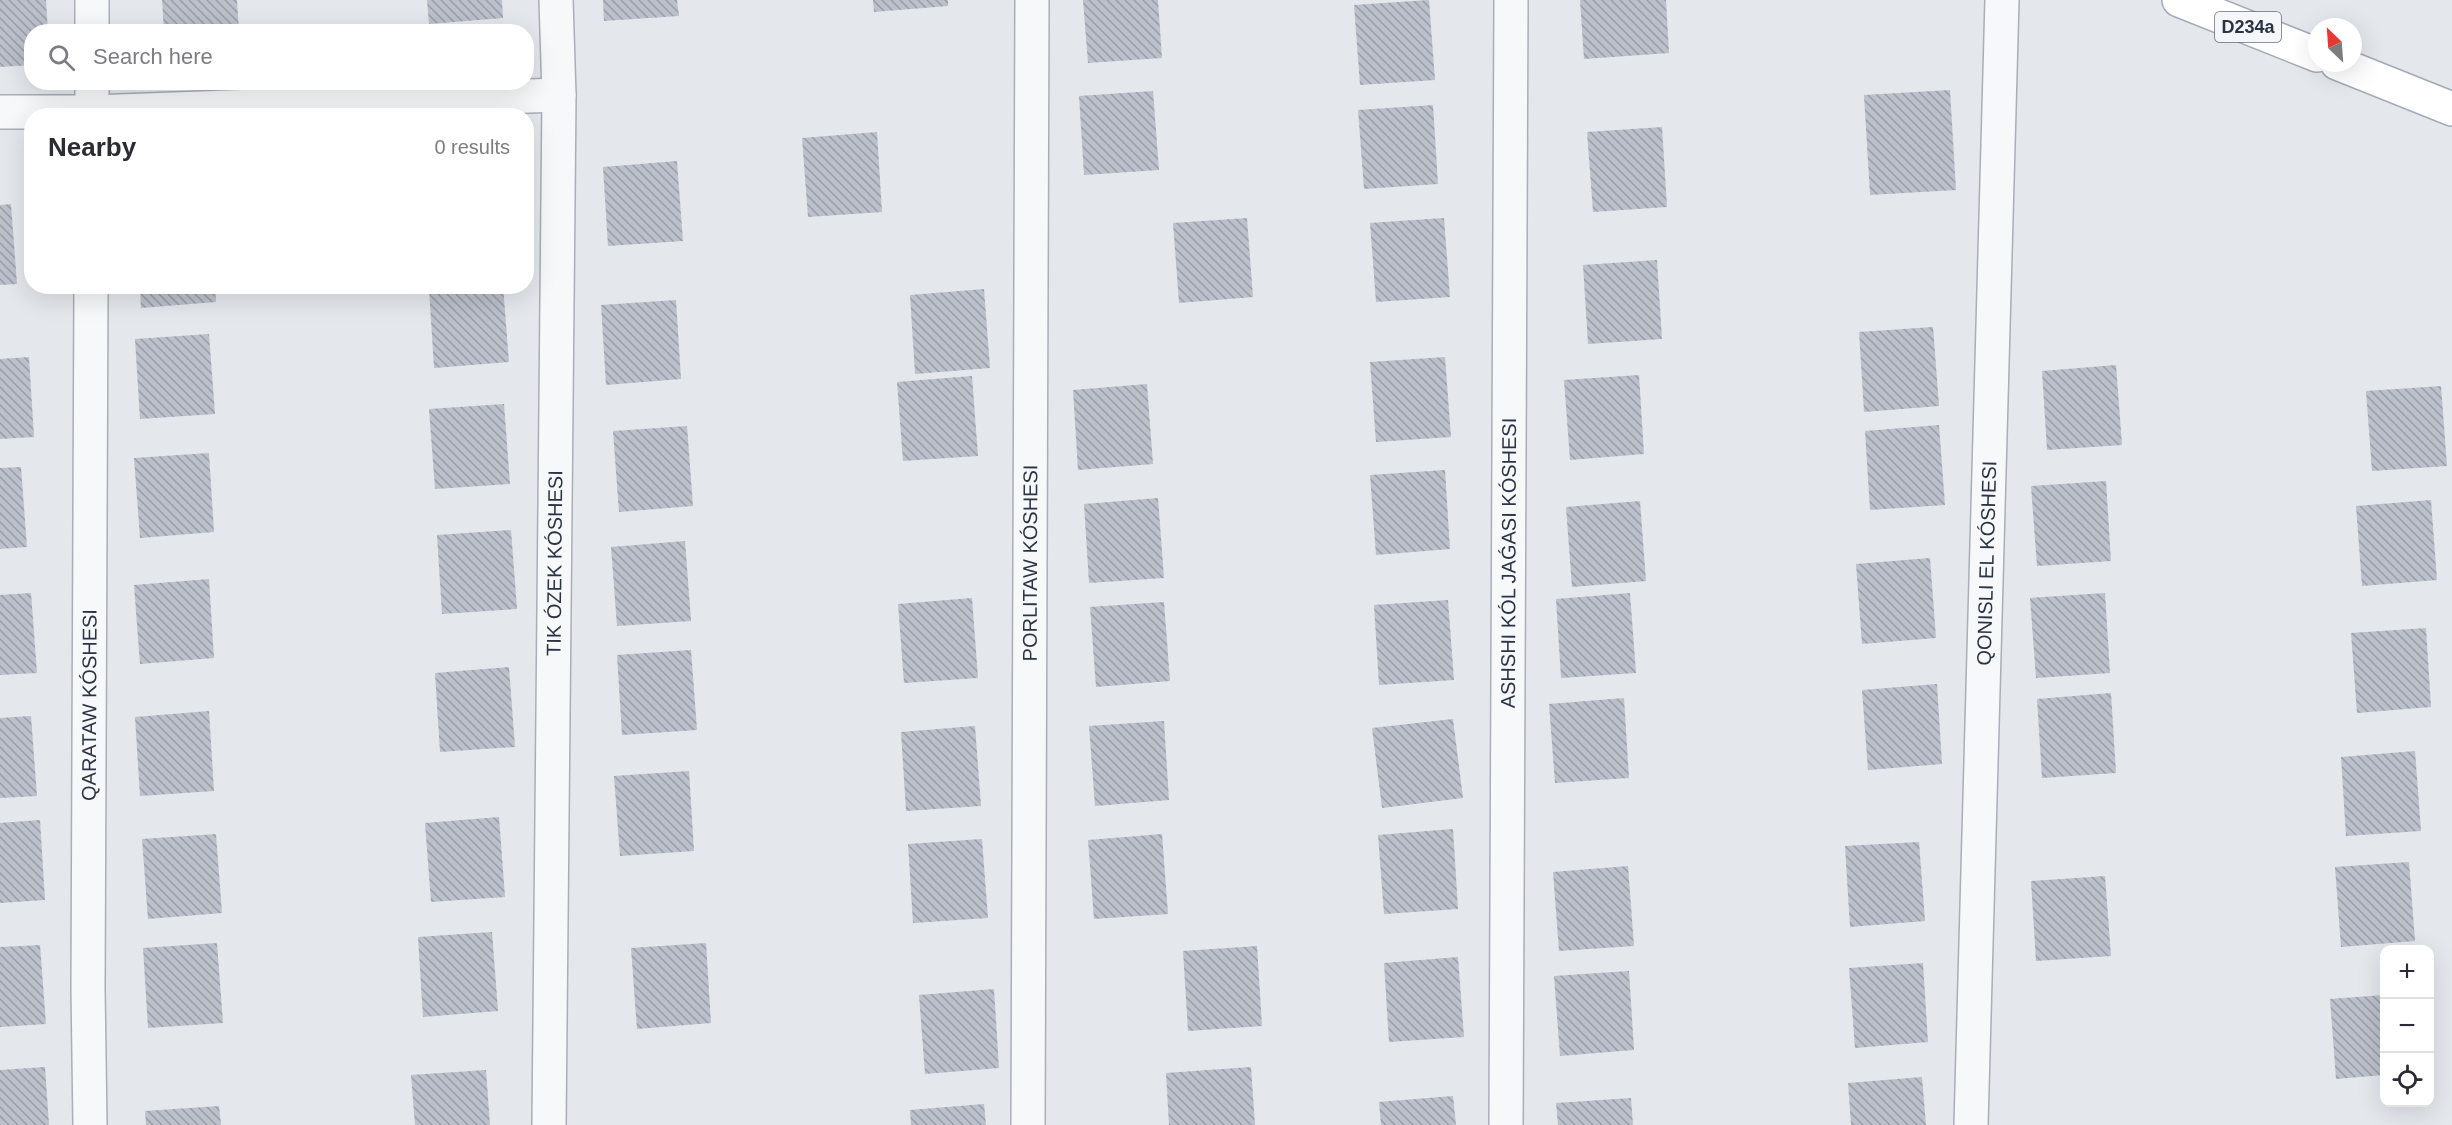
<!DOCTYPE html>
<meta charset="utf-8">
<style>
:root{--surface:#fff;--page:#f2f2f3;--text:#2b2b33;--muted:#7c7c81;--line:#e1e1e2}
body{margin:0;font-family:Arial,sans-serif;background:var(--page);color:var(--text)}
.controls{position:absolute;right:18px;bottom:18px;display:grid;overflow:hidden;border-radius:12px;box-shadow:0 6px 24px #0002}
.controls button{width:54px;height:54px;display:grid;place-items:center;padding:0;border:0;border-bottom:2px solid var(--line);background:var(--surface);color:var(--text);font:30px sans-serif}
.compass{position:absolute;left:2308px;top:18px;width:54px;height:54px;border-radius:50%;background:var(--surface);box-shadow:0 6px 24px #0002;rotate:335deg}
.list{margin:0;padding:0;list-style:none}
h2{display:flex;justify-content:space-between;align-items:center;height:78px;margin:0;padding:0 24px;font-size:26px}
h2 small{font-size:20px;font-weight:400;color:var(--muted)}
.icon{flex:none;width:33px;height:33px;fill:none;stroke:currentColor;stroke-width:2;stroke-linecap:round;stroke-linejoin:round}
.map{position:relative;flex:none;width:2452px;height:1125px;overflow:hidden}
.search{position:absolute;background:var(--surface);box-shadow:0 6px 24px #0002;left:24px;top:24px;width:510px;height:66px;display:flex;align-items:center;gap:15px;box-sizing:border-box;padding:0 21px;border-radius:24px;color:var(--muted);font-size:22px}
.panel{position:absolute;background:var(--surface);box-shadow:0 6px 24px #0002;left:24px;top:108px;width:510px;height:186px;border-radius:24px}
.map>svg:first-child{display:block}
.building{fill:url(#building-back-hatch)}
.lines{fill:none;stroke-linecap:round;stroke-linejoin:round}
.minor-casing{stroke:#a9aeb7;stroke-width:36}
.major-casing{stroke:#a3abb8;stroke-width:36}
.minor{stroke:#f7f8fa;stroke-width:33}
.major{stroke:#fff;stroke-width:33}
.labels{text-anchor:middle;stroke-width:4.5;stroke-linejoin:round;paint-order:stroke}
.shield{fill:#f4f6f9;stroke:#676e7b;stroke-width:1.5}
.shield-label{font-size:18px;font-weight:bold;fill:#2b3445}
.street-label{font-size:20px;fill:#2b3445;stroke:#f4f6f9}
</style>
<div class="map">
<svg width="2452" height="1125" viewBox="0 0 2452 1125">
<defs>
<pattern id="building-back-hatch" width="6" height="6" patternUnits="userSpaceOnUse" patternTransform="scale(1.5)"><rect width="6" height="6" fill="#bbc0ca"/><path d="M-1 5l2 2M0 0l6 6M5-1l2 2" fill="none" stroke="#989da6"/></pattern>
</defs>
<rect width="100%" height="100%" fill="#e4e7ec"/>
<path class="building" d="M0,0H46L48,32H32V65L0,67Z
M162,0H237L239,32H164Z
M427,0H502L503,18L429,24Z
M603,0H677L679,16L604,21Z
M873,0H948V6L874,12Z
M1083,0H1158L1162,58L1088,63Z
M1429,0L1435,80L1360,85L1354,5Z
M1580,0H1666L1669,53L1584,59Z
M1950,90L1956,190L1870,195L1864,95Z
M1153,91L1159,170L1084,175L1079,96Z
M1433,105L1438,184L1364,189L1358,110Z
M1662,127L1667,207L1593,212L1587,132Z
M877,132L882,212L808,217L802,138Z
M677,161L683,241L608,246L603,167Z
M11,204L17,284L0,285V205Z
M1247,218L1253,297L1179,303L1173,223Z
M1444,218L1450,297L1376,302L1370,223Z
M1657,260L1662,339L1588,344L1583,265Z
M140,286H215L216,302L141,308Z
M450,286H503L509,362L434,368L429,288Z
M984,289L990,368L915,374L910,295Z
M676,300L681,379L606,385L601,305Z
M1933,327L1939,406L1864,412L1859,332Z
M209,334L215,414L140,419L135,339Z
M29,357L34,437L0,439V359Z
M1445,357L1451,437L1376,442L1370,362Z
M2116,365L2122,445L2047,450L2042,371Z
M1639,375L1644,454L1570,460L1564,380Z
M972,376L978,456L903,461L897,382Z
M1147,384L1153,464L1078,470L1073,390Z
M2441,386L2447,466L2372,471L2366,391Z
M504,404L510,484L435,489L429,409Z
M1939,425L1945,505L1870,510L1865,431Z
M687,426L693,506L619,512L613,431Z
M209,453L214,532L140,538L134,458Z
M21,467L27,547L0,549V468Z
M1445,470L1450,549L1376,555L1370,475Z
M2106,481L2111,561L2037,566L2031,486Z
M1158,498L1164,578L1089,583L1084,504Z
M2431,500L2437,580L2362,586L2356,506Z
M1640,501L1646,581L1572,587L1566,507Z
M511,530L517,609L442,614L437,535Z
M685,541L691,621L617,626L611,547Z
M1930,558L1936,638L1862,644L1856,564Z
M209,579L214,658L140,664L134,585Z
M31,593L37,673L0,675V595Z
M1630,593L1636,673L1561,678L1556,599Z
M2105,593L2110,673L2036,678L2030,598Z
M972,598L978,678L904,683L898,604Z
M1448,600L1454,680L1379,685L1374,605Z
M1164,602L1170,681L1096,687L1090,607Z
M2426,628L2431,707L2357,713L2351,633Z
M691,650L697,730L622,735L617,655Z
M509,667L515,747L440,752L435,673Z
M1937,684L1942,764L1868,770L1862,690Z
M2111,693L2116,773L2042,778L2037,699Z
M1624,698L1629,778L1555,783L1549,704Z
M209,711L214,791L140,796L135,717Z
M31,716L37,796L0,798V718Z
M1453,719L1463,798L1382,808L1372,728Z
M1164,721L1169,800L1095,806L1089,726Z
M975,726L981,806L906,811L901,732Z
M2415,751L2421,831L2346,836L2341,757Z
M689,771L694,851L620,856L614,776Z
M499,817L505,897L431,902L425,823Z
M40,820L45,900L0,903V823Z
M1453,829L1458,909L1384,914L1378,835Z
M216,834L222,913L148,919L142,839Z
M1162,834L1168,914L1094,919L1088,840Z
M982,839L988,918L913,923L908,844Z
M1919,842L1925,921L1850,927L1845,846Z
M2409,862L2415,941L2341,947L2335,867Z
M1628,866L1634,946L1559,951L1553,872Z
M2105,876L2111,956L2036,961L2031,881Z
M492,932L498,1011L423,1017L418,937Z
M217,943L223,1023L148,1028L143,948Z
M706,943L711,1023L637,1029L631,948Z
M40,945L46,1024L0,1027V947Z
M1257,946L1262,1026L1188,1031L1183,951Z
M1458,957L1464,1037L1389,1042L1384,963Z
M1923,963L1928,1042L1855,1048L1849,968Z
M1629,971L1634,1050L1560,1056L1554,976Z
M994,989L999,1068L925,1074L919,995Z
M2384,995V1075L2336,1079L2330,999Z
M45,1067L49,1125H0V1070Z
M1251,1067L1255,1125H1169L1166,1073Z
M486,1070L490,1125H415L411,1075Z
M1922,1077L1926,1125H1851L1848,1083Z
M1453,1096L1456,1125H1381L1379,1102Z
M1631,1098L1633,1125H1558L1556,1103Z
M984,1104L986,1125H911L910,1110Z
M219,1106L221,1125H146L145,1111Z"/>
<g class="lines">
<defs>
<g id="minor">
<path d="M92,0V32"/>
<path d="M92,82V116"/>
<path d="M0,112H92L559,95"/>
<path id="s1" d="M90,1125L88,988L91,286"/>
<path id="s2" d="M549,1125L559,95L556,0"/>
<path id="s3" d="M1028,1125L1032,0"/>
<path id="s4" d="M1506,1125L1511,0"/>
<path id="s5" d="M1971,1125L2002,0"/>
</g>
<path id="major" d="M2179,0L2317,55
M2337,63L2452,109"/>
</defs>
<use href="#minor" class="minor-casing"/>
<use href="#major" class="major-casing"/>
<use href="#minor" class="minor"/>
<use href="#major" class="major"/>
</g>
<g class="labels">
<rect class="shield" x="2215" y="12" width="66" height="30" rx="4.5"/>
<g class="shield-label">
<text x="2248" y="33">D234a</text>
</g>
<g class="street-label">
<text dy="7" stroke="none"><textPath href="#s2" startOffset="562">TIK ÓZEK KÓSHESI</textPath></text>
<text dy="7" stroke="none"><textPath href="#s3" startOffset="562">PORLITAW KÓSHESI</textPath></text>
<text dy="7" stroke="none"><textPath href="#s4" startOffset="562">ASHSHI KÓL JAǴASI KÓSHESI</textPath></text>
<text dy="7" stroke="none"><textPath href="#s5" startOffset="562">QONISLI EL KÓSHESI</textPath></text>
<text dy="7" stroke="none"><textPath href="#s1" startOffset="420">QARATAW KÓSHESI</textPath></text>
</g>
</g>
</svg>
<div class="controls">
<button>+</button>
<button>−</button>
<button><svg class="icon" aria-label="locate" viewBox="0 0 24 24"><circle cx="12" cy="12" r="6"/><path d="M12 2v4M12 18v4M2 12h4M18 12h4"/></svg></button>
</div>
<svg class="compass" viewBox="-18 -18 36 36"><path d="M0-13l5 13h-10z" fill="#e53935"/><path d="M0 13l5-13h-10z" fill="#7c7c81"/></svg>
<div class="search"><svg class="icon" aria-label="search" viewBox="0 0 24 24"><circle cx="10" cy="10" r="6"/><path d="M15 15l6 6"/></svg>Search here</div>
<section class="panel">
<h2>Nearby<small>0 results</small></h2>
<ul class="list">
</ul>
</section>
</div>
